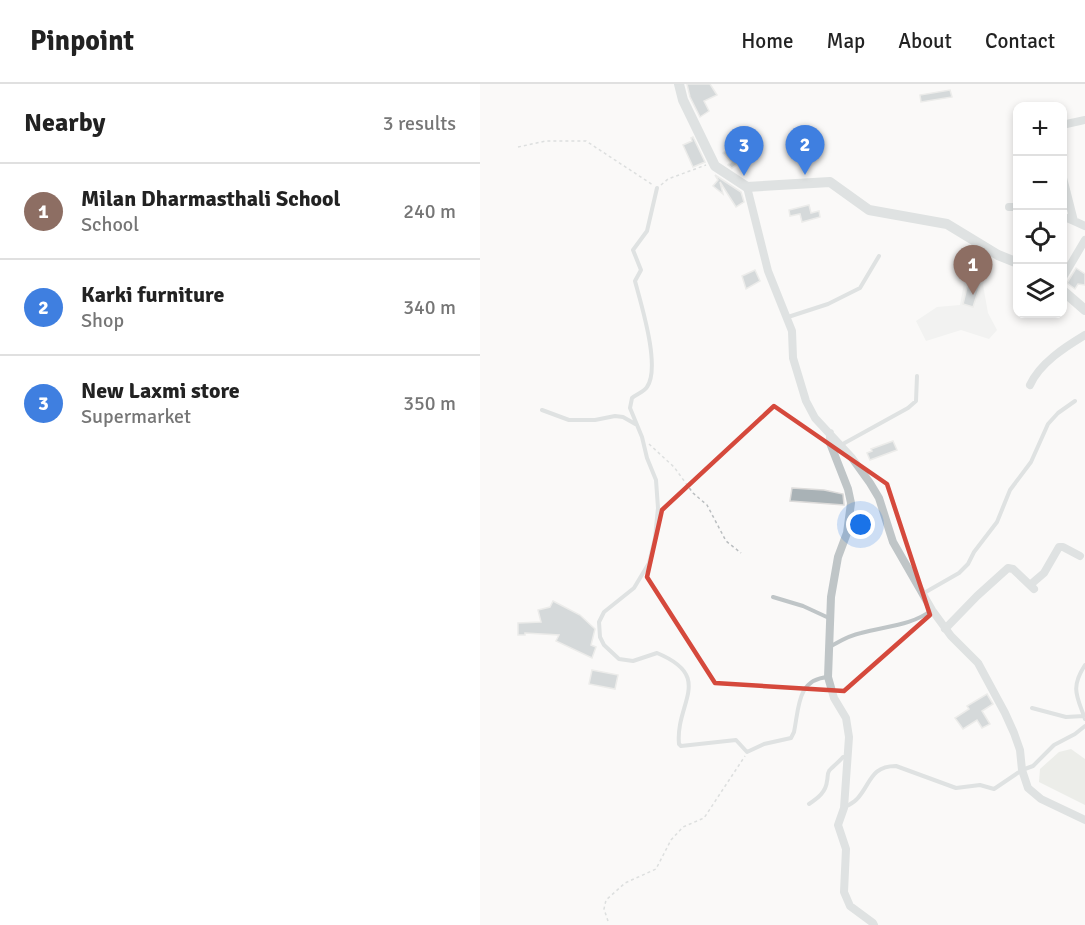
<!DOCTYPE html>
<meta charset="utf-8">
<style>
:root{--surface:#fff;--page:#f2f2f2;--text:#222;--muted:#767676;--line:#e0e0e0;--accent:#d5493c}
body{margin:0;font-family:Signika,sans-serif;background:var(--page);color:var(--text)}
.controls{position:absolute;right:18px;top:18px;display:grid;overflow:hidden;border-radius:12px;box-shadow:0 3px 9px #0003}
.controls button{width:54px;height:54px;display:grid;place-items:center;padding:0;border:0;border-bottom:2px solid var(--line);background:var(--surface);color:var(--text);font:30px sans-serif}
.you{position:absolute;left:381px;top:441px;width:21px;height:21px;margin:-15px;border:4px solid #fff;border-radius:50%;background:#1a73e8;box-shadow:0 0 0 9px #1a73e833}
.badge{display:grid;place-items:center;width:39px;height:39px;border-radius:50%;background:var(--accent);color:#fff;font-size:20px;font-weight:700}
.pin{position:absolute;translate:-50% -50px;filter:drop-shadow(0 2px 3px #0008)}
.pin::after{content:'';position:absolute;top:32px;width:21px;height:18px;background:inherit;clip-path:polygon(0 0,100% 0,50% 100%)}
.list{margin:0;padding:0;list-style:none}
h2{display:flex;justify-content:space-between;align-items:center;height:78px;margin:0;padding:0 24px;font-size:26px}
h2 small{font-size:20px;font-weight:400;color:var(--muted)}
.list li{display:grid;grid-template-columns:39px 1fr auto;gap:18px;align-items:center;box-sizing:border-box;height:96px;padding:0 24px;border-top:2px solid var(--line)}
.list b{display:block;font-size:22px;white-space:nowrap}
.list p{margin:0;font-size:20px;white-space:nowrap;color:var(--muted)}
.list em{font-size:20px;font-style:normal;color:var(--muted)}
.icon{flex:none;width:33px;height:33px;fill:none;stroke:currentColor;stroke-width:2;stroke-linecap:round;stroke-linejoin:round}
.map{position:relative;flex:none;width:605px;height:841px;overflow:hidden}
header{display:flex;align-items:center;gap:36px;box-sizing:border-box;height:84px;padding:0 30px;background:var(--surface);border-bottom:2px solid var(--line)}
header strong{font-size:28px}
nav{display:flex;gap:33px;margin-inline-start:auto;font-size:21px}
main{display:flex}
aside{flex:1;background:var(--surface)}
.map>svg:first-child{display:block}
.built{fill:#e8e9e8}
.green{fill:#dbded7}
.building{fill:#a9b2b6;stroke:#dcdbda;stroke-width:1.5}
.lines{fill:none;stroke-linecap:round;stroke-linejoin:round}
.path{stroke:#babec0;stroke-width:1.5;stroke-dasharray:3 3;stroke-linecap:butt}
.service{stroke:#bfc5c7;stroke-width:4}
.minor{stroke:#bfc5c7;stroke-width:8}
.tertiary{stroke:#bfc5c7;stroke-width:10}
.marked{fill:none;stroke:#d5493c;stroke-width:4.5;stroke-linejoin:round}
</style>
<header>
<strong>Pinpoint</strong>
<nav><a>Home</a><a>Map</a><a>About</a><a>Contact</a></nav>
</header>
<main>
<aside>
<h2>Nearby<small>3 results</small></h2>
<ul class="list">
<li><span class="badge" style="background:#8d6e63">1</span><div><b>Milan Dharmasthali School</b><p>School</p></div><em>240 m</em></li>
<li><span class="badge" style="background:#3f7fe0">2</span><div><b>Karki furniture</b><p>Shop</p></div><em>340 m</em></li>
<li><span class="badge" style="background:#3f7fe0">3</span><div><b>New Laxmi store</b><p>Supermarket</p></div><em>350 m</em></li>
</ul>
</aside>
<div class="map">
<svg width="605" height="841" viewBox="0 0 605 841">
<rect width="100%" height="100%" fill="#faf9f8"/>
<path class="built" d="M491,160L509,170L503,201L508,229L517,246L509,255L481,246L446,257L436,237L457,223L480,221Z"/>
<path class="green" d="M591,665L605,675V721L559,698L560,685L579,668Z"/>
<path class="building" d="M207,0H230L237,11L224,17L229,27L220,33L210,13Z
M470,6L472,13L441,18L440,11Z
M213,53L225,78L213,83L203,61L212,57L211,54Z
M260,54L275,69L252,84L248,81L251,78L243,69Z
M235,91L261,108L264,118L256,123L240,98L243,110L233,102L238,96Z
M329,121L331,129L339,127L340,133L322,138L320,130L310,132L309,126Z
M596,184L605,190V201L598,200L595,205L587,199Z
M275,186L280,197L266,205L262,192Z
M490,190L503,192L493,223L483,220Z
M413,357L417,366L390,376L387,369L392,367L391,365Z
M312,404L344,406L363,410L364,421L310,417Z
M73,517L100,531L115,545L111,561L116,563L112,574L76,557L79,551L45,549V551H38V539L61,538L58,526L70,523Z
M112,586L138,591L135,605L109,600Z
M507,610L513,620L502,627L510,640L502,644L497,636L483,645L475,634L489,625L487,622Z"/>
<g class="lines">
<path class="path" d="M38,63L66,57H106L173,101
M181,101L188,95L226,81
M169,360L194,383L213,409L227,421L246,457L261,469
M128,837L124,825L126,816L145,799L176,785L191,756L203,743L224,734L265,672"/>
<path class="service" d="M177,104L167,147L153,166L161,186L155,197C161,220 181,283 167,303C164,308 156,310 152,314L150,324L162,353L167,374L176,396L178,424L175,454L169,479L154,504L124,528L119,538L120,553L124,561L139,575L153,577L177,569C235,593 195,619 199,660L201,662L256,656L267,668L284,660L311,654L314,648C319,624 317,595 348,593
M308,233L348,220L380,204L399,172
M62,326L89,336H115L135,332L143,333L157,341
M361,361L428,324L436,317L437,292
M444,509L479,489L488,480L494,468L517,438L530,406L551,378L568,340L578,329L595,317
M293,513L323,522L349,534
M351,562C360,557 370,551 381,549C405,542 431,542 452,526
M605,581C590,604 597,612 605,635
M552,624L586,633L604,632
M329,720C338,714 346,708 347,697C348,694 347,690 349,687C350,685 359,678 363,673H367
M365,723C369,721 374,718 377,715C391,700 390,682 416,682L476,704L500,701L514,705L542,686L553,682L574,661L595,650L605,642"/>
<path class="minor" d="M582,41L605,36
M582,90L594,137L605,142
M267,103L288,187L312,247L313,274L326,317L335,334L372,374L390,399L399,414L413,458L452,526L471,552L498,579L525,629L534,649L540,666L542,686L548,704L561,715L605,736
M529,123H538
M582,132L594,137
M582,195L605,156
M550,301C560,279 585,263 605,251
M350,349V359L368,405L371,419L367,449L358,473L351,513L348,593L354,614L366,634L369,653L364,724L358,741L366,765L364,808L370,822L393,839L394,841
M550,501L564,489L579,463H583L600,472
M465,545L497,512L528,484L533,485L554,505"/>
<path class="tertiary" d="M199,0L203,16L235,82L267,103L350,98L389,126L467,140L518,171L538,179
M582,206L605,226"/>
</g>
<path d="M0 0H605V841H0ZM294,322L407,400L450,531L364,607L235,599L167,493L182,426Z" fill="#faf9f8" fill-opacity=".55" fill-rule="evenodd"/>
<path class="marked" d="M294,322L407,400L450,531L364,607L235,599L167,493L182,426Z"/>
</svg>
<div class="controls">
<button>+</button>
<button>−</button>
<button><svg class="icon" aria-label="locate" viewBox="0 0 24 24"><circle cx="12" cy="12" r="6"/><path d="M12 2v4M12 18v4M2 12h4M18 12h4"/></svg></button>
<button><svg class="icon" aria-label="layers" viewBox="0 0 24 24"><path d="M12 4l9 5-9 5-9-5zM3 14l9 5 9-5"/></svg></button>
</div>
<div class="you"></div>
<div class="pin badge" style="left:493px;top:211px;background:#8d6e63">1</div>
<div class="pin badge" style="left:325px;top:91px;background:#3f7fe0">2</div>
<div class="pin badge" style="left:264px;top:92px;background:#3f7fe0">3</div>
</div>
</main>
